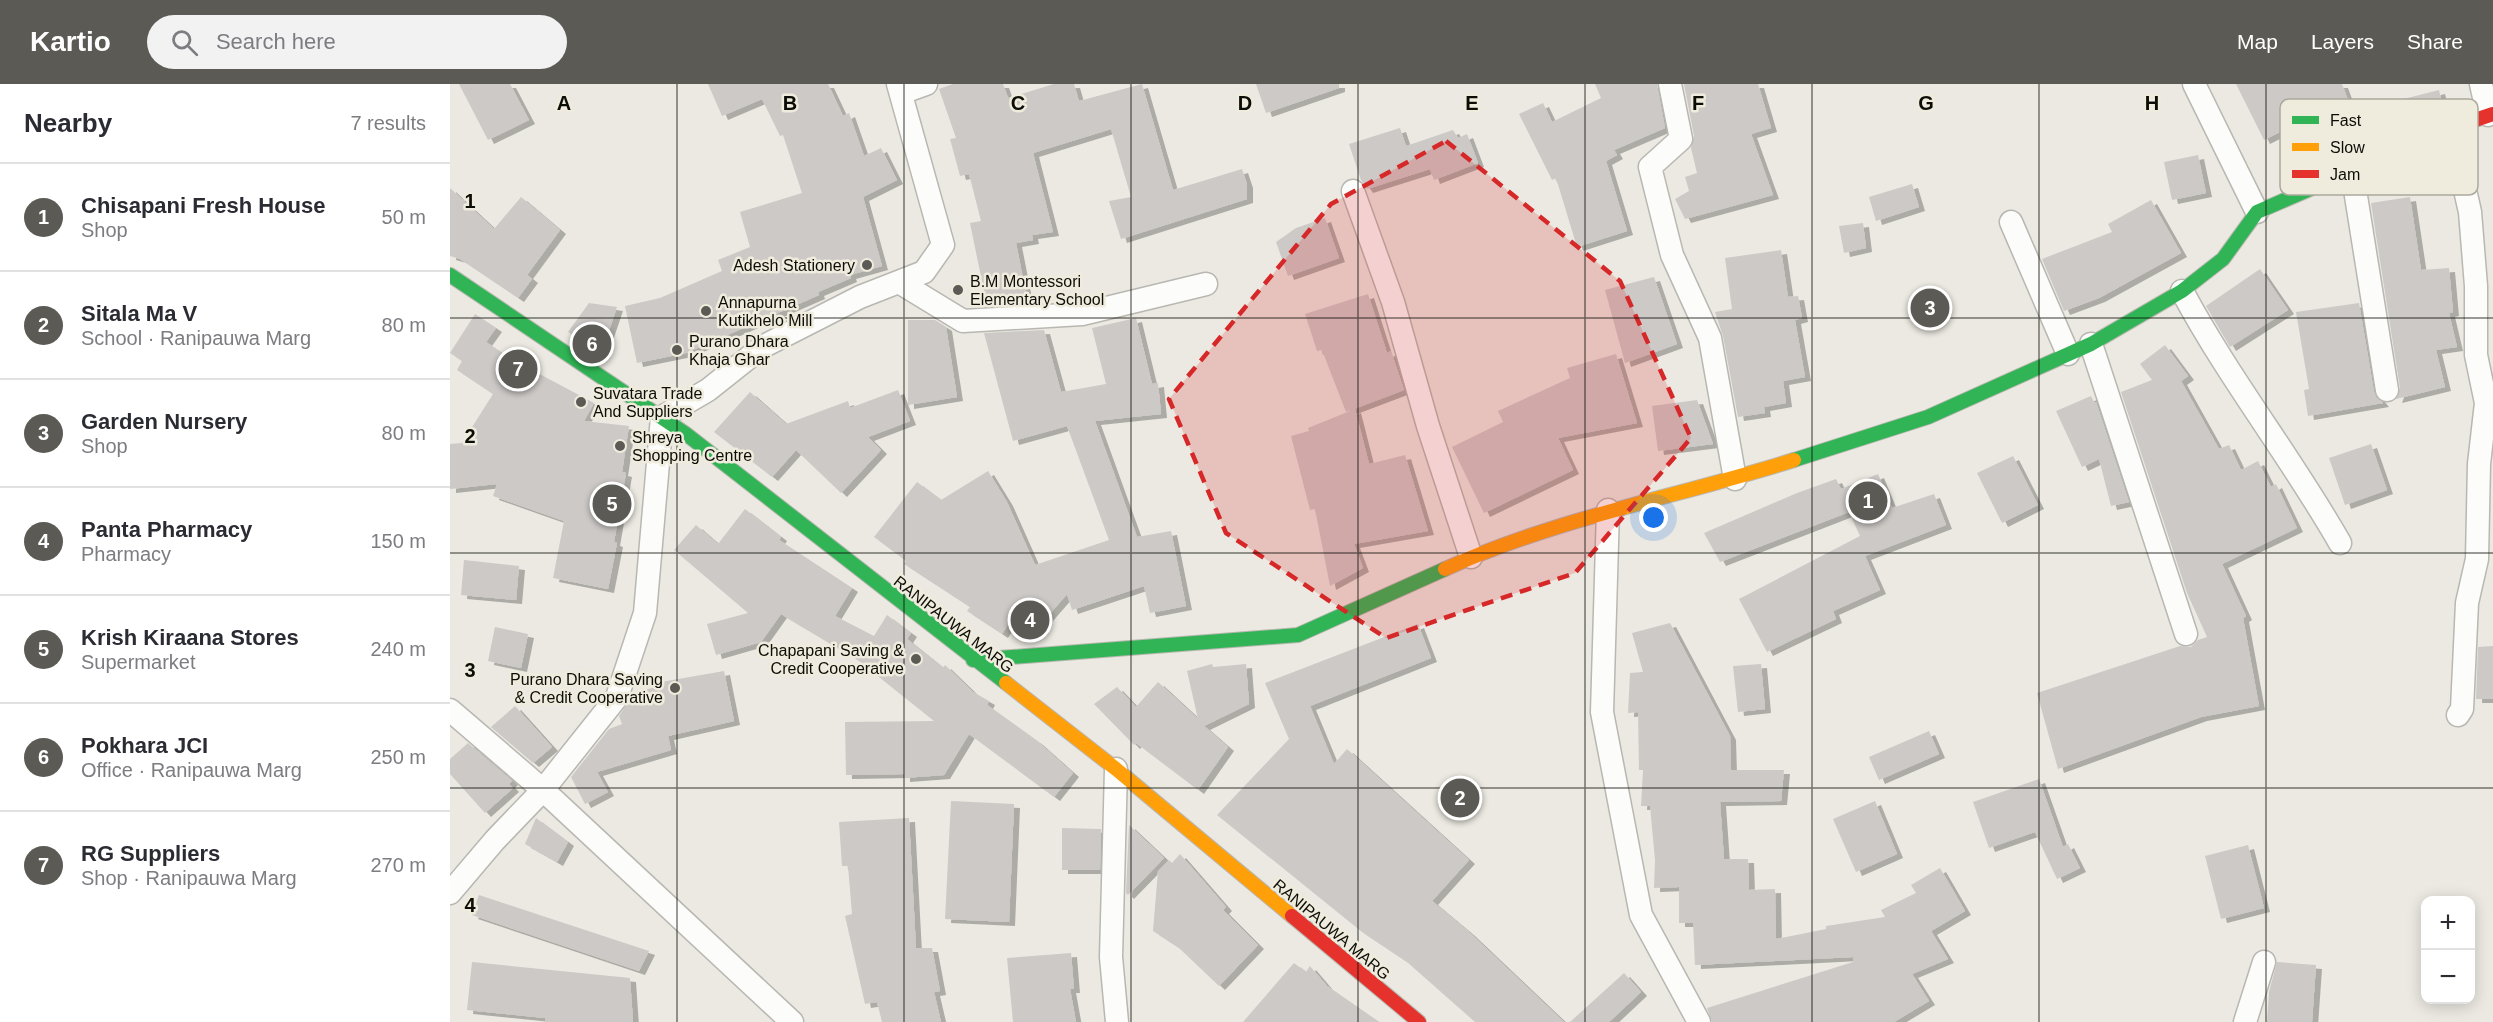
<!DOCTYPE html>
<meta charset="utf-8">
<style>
:root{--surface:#fff;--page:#f2f2f3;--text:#2b2b33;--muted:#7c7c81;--line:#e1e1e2;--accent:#5b5a54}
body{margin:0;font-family:Arial,sans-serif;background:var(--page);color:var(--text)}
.controls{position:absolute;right:18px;bottom:18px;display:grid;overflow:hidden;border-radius:12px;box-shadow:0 3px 15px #0003}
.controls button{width:54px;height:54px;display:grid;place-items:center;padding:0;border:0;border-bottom:2px solid var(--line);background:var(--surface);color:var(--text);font:30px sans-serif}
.you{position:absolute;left:1204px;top:434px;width:21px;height:21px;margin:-15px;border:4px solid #fff;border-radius:50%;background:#1a73e8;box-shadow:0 0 0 9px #1a73e833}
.badge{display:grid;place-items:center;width:39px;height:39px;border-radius:50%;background:var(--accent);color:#fff;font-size:20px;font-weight:700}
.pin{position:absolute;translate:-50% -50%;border:3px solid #fff;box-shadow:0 2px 6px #0006}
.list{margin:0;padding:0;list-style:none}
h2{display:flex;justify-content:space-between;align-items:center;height:78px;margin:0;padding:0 24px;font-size:26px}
h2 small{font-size:20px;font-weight:400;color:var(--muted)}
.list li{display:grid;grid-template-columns:39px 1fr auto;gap:18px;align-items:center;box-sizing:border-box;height:108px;padding:0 24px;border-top:2px solid var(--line)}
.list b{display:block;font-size:22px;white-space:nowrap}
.list p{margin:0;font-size:20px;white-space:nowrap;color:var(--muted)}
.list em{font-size:20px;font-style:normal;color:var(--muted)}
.icon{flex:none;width:33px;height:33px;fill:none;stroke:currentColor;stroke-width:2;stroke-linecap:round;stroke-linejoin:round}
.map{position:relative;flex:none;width:2043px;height:938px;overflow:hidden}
header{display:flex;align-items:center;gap:36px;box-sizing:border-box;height:84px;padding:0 30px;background:var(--accent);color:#fff}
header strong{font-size:28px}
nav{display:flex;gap:33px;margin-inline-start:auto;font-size:21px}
.search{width:420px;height:54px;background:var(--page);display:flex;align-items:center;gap:15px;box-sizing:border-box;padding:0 21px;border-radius:33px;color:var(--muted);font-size:22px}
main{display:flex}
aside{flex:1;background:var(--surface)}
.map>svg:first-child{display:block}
.building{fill:#cdc9c7;filter:url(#shadow)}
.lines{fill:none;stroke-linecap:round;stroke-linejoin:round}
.street-casing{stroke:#b8b7b1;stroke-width:25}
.fast-casing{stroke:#b8b7b1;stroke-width:16}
.slow-casing{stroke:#b8b7b1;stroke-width:16}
.jam-casing{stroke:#b8b7b1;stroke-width:16}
.street{stroke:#fcfcfa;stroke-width:22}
.fast{stroke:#30b455;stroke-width:14}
.slow{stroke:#ff9f0a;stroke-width:14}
.jam{stroke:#e5322d;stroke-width:14}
.marked{fill:#d62828;fill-opacity:0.2;stroke:#d62828;stroke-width:4.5;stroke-dasharray:12 8;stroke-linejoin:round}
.grid{fill:none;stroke:#0d0d08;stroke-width:1.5;stroke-opacity:0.55}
.poi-dot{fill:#5b5a54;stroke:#efecdd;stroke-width:2}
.labels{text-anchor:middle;stroke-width:5;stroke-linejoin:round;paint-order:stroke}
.poi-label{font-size:16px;fill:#0d0d08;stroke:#efecdd;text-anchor:start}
.street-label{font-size:16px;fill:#0d0d08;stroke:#efecdd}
.key{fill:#efecdd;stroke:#aba99d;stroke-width:1.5}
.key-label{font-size:16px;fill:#0d0d08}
.grid-label{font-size:20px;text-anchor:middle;font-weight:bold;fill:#0d0d08;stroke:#efecdd;stroke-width:5;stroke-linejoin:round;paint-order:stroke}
</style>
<header>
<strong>Kartio</strong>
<div class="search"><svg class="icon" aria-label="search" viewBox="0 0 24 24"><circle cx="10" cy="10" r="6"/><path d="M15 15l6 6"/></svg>Search here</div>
<nav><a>Map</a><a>Layers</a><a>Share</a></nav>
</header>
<main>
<aside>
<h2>Nearby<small>7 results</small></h2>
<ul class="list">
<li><span class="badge">1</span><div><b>Chisapani Fresh House</b><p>Shop</p></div><em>50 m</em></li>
<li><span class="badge">2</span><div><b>Sitala Ma V</b><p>School · Ranipauwa Marg</p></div><em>80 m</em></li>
<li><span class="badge">3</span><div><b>Garden Nursery</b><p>Shop</p></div><em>80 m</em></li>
<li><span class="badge">4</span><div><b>Panta Pharmacy</b><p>Pharmacy</p></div><em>150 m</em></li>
<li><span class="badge">5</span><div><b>Krish Kiraana Stores</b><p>Supermarket</p></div><em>240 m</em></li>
<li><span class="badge">6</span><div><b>Pokhara JCI</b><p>Office · Ranipauwa Marg</p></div><em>250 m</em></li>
<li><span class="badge">7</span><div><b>RG Suppliers</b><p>Shop · Ranipauwa Marg</p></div><em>270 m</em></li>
</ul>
</aside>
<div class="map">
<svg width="2043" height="938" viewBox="0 0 2043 938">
<defs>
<filter id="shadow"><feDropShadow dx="6" dy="4" stdDeviation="0" flood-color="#0004"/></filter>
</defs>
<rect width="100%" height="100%" fill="#ebe9e1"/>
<path class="building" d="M9,0H60L79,36L38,56Z
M258,0H378L393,32L399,29L414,72L431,64L447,96L413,113L432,182L400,191L401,194L368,208L369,211L236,269L187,279L175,222L210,214L272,187L268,176L300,163L290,128L352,109L333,51L330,52L312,15L272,32Z
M503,0H553L558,14L604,0H624L629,17L692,0L723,106L792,85L797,100V115L671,155L659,117L681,113L661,45L583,69L603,148L582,151L583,156L566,159L578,220L537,222L520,139L531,137L519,90L510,92L500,55L506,54L489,5Z
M806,0H889V4L816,29Z
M1145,0H1207L1215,44L1164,66L1167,71L1156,77L1177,147L1127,163L1106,94L1102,96L1069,30L1093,19L1102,38L1151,14Z
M1234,0H1308L1321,44L1301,50L1323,111L1235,135L1225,115L1239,107L1235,93L1247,89L1241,64L1244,52Z
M1786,0H1892L1899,19L1872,27L1814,56Z
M1989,6L1994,27L1967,39L1928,49L1922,23Z
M950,44L956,62L1003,46L1008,54L1017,50L1028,79L984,96L980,85L917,105L911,96L899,60Z
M1748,71L1756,109L1722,116L1714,78Z
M1462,100L1469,123L1426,137L1419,113Z
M0,104L44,145L71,113L110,146L77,191L82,195L68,214L10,175L0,172Z
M1960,113L1971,186L1999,184L2003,228L1999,229L2007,263L1986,266L1995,303L1946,315L1950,304L1921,119Z
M1701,116L1731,169L1649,214L1614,227L1592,175L1662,148L1658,140Z
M875,134L889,174L838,192L826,158L846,144Z
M1413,139L1416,164L1394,169L1389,142Z
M1331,166L1338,213L1348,212L1352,234L1345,236L1355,293L1333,297L1336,319L1314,323L1315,329L1288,333L1273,252L1265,228L1282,225L1275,174Z
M1810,185L1838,226L1780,263L1756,222Z
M1204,193L1227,260L1175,279L1155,206Z
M918,210L937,269L941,267L954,306L896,328L872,266L867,267L855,230Z
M139,219L167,223L151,270L118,248Z
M1909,219L1924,308L1933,319L1858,332L1854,306L1859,305L1846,228Z
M25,230L46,244L36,258L81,288L82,286L144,319L134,337L179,342L172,388L176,389L164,458L167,459L158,505L103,494L114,437L43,412L47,400L0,405V360L12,359L43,310L7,286L12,277L0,269Z
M686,234L702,300L708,299L711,330L645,337L687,453L721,447L736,522L700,529L694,502L622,526L617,510L584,548L564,531L552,550L517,527L520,523L454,480L456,477L424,453L467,398L491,416L538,387L557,418L585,481L659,456L617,342L563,357L534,249L594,246L611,308L656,300L642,244Z
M458,236H485L496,243L507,313L458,321Z
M1715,261L1738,292L1731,297L1769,365L1779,361L1791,386L1808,377L1821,403L1826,400L1847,444L1772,480L1796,532L1793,534L1809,622L1751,633L1608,685L1587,609L1730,562L1741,563L1748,556L1757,553L1737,509L1671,308L1702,296L1690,280Z
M1166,270L1187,339L1108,354L1123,386L1034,429L1002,363L1053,338L1048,327L1120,294L1117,284Z
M448,306L460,337L418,353L431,366L391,409L346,366L322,393L264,348L300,308L336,340L398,317L400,324Z
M1641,312L1644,318H1646L1679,418L1661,422L1649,375L1632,383L1606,327Z
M1247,316L1263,360L1208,367L1202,322Z
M905,325L919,380L955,371L978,447L904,460L913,484L880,502L865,425L860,426L841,352L859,347L858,344Z
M1921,360L1937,406L1895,421L1879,374Z
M1563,372L1588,421L1552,439L1527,389Z
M1428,390L1442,424L1484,410L1496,441L1415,472L1430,506L1383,527L1386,535L1317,568L1289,515L1410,452L1399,428L1270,478L1254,449L1347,409L1386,395L1391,405Z
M295,425L331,453L329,456L402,504L385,532L424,552L437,531L461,549L457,555L493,584L495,581L523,608L539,617L537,621L587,657L623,689L604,713L519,650L494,691L454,694V690L396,691L395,638L484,637L405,574L331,530L311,558L266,571L257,540L298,529L224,466L246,441L268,460Z
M14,476L69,482L66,516L11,511Z
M1220,539L1280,652L1281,686H1334L1331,717L1270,718L1274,775H1298L1299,806L1325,805L1326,855L1376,845V842L1435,833L1431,826L1466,809L1461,801L1490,784L1515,827L1481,847L1498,875L1462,890L1479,917L1444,938H1262L1257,924L1403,878V873L1245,881L1243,839H1229V803L1204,804L1205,776L1200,722H1191L1193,686H1189L1188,628L1178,629L1180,589L1193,588L1182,549Z
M968,540L981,574L860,622L884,680L897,665L1019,776L982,817L1019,848L1114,938H1025L957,878L912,848L767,731L839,655L815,599Z
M45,543L78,550L71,584L38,577Z
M2043,562V615H2026L2028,563Z
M762,580L763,583L796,580L799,620L754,642L778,663L748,706L686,659L684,661L644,620L667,603L686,623L708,598L748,635L737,587Z
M1311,580L1315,625L1288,628L1283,582Z
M274,587L284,637L218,652L221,666L147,688L158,708L135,720L121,693L159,645L172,640L169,632L181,614L190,611L189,607L212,602L211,598Z
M65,622L102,663L83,679L41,643Z
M1479,647L1489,670L1429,696L1419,673Z
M18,659L62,697L59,700L63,704L35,729L0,690V675Z
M1589,695L1613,763L1618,760L1630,784L1607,795L1585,748L1539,764L1523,718Z
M501,717L564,720L559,838L495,835Z
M1425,717L1447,770L1406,788L1383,735Z
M86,734L118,758L107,778L75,760Z
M459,734L466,864H482L490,907L484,908L491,938H432L427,918L415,920L395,832L402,830L398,782H392L389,738Z
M679,741L714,774L678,811L676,809Z
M612,744L651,745L650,786H612Z
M1798,761L1814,824L1771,835L1755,772Z
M730,770L776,823L773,826L808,861L769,902L729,864L703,847L708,787L719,776L722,779Z
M29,811L199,867L189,887L22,831Z
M621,869L624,905H620L626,938H563L557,874Z
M22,878L180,894L183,938H95V934L17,926Z
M1827,878L1866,881L1862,938H1817L1819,908Z
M844,879L856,888L860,882L877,902L929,938H793Z
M1174,889L1191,908L1159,938H1120Z"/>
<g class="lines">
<defs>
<path id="street" d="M1220,0L1231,55L1200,83L1222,171L1260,254L1285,395
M1744,0L1807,128
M2031,0L2038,31
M451,9L476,0
M2001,44L2020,128L2026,202V271L2036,319L2029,380L2027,475L2017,519L2012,625L2008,631
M1902,87L1937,306
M903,107L943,218L978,342L1021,473
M1561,138L1618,270
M449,198L513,237L632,230L756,200
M1732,207C1779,295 1841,373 1890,459
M1641,260L1736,550
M1158,426L1152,628L1191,831L1249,938
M0,626L93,706L342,938
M666,685L661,873L667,938
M0,809L45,756L93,706L167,613L195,529L212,333L258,306L312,263L410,213L474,188L493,161L448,0
M1795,938L1814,878"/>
<path id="fast" d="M0,191L236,350L556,599
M1344,376L1478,333L1641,260L1732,207L1773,175L1807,128L1909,84
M523,576L848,551L995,485"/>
<path id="slow" d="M995,485C1107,434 1227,413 1344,376
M556,599L666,685L842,832"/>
<path id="jam" d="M1909,84L2001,44L2043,30
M842,832L969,938"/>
</defs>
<use href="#street" class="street-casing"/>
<use href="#fast" class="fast-casing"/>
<use href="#slow" class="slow-casing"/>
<use href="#jam" class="jam-casing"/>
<use href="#street" class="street"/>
<use href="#fast" class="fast"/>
<use href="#slow" class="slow"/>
<use href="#jam" class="jam"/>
</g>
<path class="marked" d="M996,57L1170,197L1241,354L1125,489L936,554L776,449L719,315L881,120Z"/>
<path class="grid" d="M227,0V938M454,0V938M681,0V938M908,0V938M1135,0V938M1362,0V938M1589,0V938M1816,0V938M0,234H2043M0,469H2043M0,704H2043"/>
<g class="poi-dot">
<circle cx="417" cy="181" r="6"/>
<circle cx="508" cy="206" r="6"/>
<circle cx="256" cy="227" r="6"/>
<circle cx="227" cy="266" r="6"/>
<circle cx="131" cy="318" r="6"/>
<circle cx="170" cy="362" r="6"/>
<circle cx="466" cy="575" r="6"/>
<circle cx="225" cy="604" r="6"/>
</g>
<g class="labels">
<g class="poi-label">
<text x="405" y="187" text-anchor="end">Adesh Stationery</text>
<text x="520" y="203">B.M Montessori<tspan x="520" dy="18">Elementary School</tspan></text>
<text x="268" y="224">Annapurna<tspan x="268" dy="18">Kutikhelo Mill</tspan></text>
<text x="239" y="263">Purano Dhara<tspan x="239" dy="18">Khaja Ghar</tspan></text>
<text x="143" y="315">Suvatara Trade<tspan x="143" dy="18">And Suppliers</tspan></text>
<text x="182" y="359">Shreya<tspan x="182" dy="18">Shopping Centre</tspan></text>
<text x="454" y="572" text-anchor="end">Chapapani Saving &amp;<tspan x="454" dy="18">Credit Cooperative</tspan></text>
<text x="213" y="601" text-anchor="end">Purano Dhara Saving<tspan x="213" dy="18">&amp; Credit Cooperative</tspan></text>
</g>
<g class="street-label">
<text transform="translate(504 540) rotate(38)" y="6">RANIPAUWA MARG</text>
<text transform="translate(882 845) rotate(40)" y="6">RANIPAUWA MARG</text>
</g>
</g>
<rect x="1830" y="15" width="198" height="96" rx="9" class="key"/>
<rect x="1842" y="32" width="27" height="8" fill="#30b455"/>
<rect x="1842" y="59" width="27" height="8" fill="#ff9f0a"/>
<rect x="1842" y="86" width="27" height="8" fill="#e5322d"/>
<g class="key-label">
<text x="1880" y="42">Fast</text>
<text x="1880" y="69">Slow</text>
<text x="1880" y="96">Jam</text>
</g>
<g class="grid-label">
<text x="114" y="26">A</text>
<text x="340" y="26">B</text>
<text x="568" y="26">C</text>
<text x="795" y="26">D</text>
<text x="1022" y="26">E</text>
<text x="1248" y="26">F</text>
<text x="1476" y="26">G</text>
<text x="1702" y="26">H</text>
<text x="20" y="124">1</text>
<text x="20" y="359">2</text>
<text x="20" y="593">3</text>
<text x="20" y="828">4</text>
</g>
</svg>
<div class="controls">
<button>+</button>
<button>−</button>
</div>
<div class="you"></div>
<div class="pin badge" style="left:1418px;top:417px">1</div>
<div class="pin badge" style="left:1010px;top:714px">2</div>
<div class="pin badge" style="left:1480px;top:224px">3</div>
<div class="pin badge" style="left:580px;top:536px">4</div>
<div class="pin badge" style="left:162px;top:420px">5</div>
<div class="pin badge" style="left:142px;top:260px">6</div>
<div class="pin badge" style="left:68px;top:285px">7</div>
</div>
</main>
